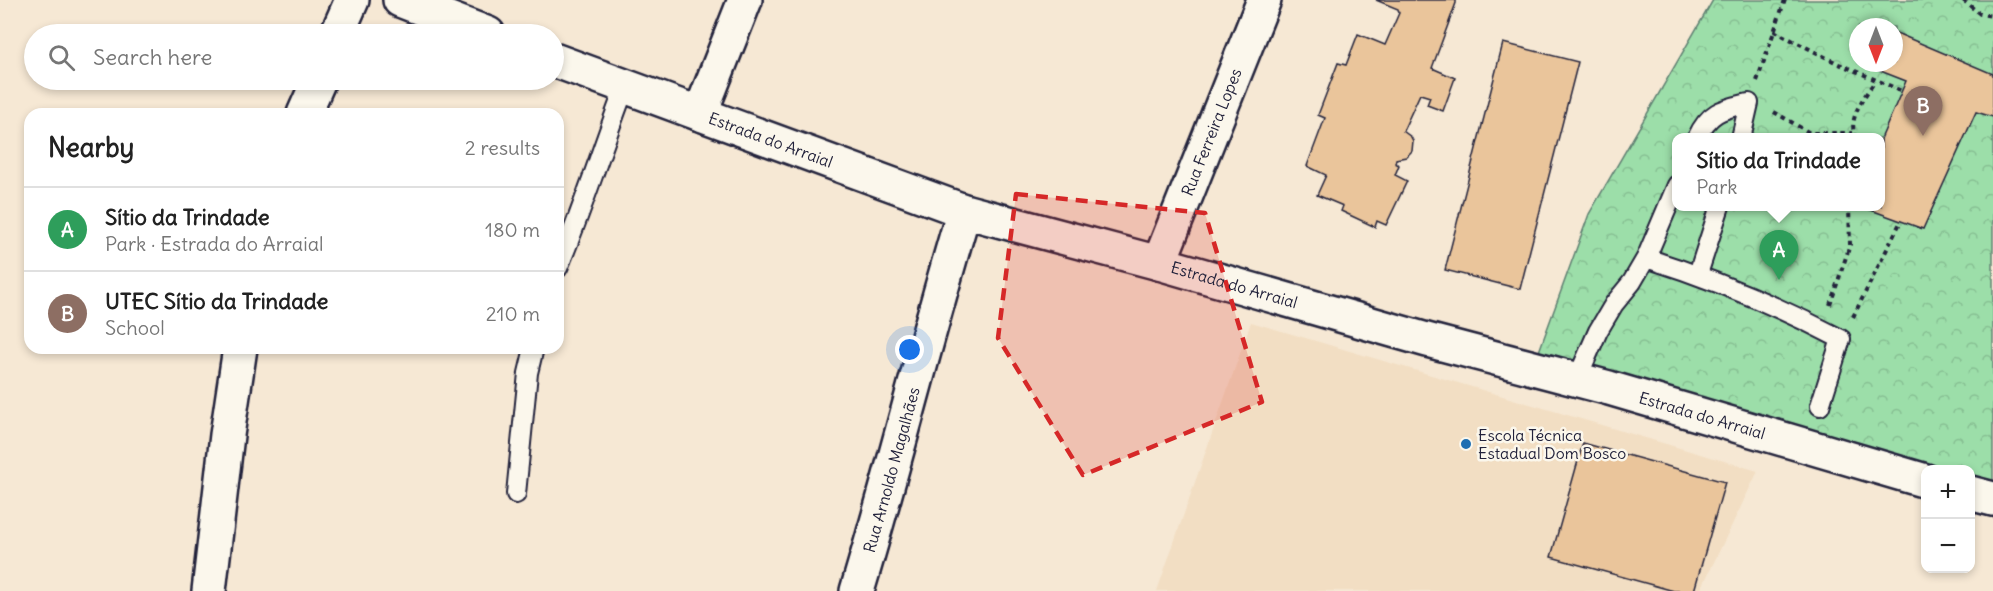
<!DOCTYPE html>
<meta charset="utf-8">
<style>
:root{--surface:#fff;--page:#f2f2f2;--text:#222;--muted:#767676;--line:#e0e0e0;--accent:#111827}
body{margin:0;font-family:Delius,sans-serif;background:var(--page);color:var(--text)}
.controls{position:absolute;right:18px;bottom:18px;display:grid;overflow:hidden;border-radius:12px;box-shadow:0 3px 9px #0003}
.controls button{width:54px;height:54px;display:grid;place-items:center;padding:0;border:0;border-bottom:2px solid var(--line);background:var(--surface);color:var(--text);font:30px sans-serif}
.compass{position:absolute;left:1849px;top:18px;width:54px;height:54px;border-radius:50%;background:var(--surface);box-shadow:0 3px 9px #0003;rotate:180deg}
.you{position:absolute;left:910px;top:350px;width:21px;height:21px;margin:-15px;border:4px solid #fff;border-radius:50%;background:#1a73e8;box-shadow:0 0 0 9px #1a73e833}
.badge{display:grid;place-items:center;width:39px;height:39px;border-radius:50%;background:var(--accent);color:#fff;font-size:20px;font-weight:700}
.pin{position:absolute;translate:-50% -50px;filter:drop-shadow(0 2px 3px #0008)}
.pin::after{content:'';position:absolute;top:32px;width:21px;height:18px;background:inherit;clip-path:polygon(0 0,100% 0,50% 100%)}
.popup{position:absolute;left:1672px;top:133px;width:213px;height:78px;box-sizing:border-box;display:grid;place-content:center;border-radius:12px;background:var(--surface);filter:drop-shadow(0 2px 4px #0005);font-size:20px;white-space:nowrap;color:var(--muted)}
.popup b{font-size:22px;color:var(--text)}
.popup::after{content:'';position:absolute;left:50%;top:100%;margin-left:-12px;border:12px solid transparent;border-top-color:var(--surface)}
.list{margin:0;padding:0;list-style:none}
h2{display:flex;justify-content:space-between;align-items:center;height:78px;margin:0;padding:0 24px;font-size:26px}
h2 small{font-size:20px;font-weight:400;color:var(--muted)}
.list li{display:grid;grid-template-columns:39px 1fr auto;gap:18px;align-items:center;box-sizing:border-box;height:84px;padding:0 24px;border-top:2px solid var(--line)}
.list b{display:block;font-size:22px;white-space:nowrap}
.list p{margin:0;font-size:20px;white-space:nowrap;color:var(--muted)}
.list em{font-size:20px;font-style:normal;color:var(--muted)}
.icon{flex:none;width:33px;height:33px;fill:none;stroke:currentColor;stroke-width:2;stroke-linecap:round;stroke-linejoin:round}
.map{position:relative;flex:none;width:1993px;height:591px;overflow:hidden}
.search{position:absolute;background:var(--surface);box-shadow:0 3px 9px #0003;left:24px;top:24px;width:540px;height:66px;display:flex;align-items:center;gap:15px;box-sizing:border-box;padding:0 21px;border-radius:33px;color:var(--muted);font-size:22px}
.panel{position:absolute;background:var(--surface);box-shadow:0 3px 9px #0003;left:24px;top:108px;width:540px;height:246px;border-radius:18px}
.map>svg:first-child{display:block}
.built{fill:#f2dec3}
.park{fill:url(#park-crowns);stroke:#5f8072;stroke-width:1.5;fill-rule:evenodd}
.building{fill:#eac59b;stroke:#22223b;stroke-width:1.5}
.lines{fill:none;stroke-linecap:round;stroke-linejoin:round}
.lane-casing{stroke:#22223b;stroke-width:22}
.street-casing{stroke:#22223b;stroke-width:38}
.secondary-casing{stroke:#22223b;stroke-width:38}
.path{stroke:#22223b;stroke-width:4;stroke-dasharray:4.5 4.5;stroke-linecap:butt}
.lane{stroke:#fbf7ec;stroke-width:18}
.street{stroke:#fbf7ec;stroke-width:33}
.secondary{stroke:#fbf7ec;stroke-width:33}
.marked{fill:#d62828;fill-opacity:0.2;stroke:#d62828;stroke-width:4.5;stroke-dasharray:12 8;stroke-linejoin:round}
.poi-dot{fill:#1f6fb2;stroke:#fbf7ec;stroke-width:2}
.labels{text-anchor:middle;stroke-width:5;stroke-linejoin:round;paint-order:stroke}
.street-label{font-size:16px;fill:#22223b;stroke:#fbf7ec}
.poi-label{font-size:16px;fill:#22223b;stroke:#fbf7ec;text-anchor:start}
</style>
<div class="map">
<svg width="1993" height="591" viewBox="0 0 1993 591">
<defs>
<pattern id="park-crowns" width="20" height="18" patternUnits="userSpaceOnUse" patternTransform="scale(1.5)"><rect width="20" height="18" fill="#9cdea9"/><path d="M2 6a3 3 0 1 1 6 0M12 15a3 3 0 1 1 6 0" fill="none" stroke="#86be92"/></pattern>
</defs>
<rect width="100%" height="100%" fill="#f6e8d4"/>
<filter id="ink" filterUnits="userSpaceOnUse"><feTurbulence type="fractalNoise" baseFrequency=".0167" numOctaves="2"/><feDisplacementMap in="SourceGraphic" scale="12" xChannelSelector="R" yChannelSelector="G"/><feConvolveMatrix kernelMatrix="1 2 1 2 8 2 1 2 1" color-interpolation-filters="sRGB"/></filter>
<g filter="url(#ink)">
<path class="built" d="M1251,322L1758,471L1700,591H1157Z"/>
<path class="park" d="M1713,0H1993V499L1971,493L1970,470H1926L1533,368L1589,214ZM1858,27H1894V63H1858ZM1677,138H1881V206H1677Z"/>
<path class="building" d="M1376,0H1456V3L1432,68L1455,78L1443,111L1427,105L1430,97L1420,94L1403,131L1411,137L1413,141L1412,151L1406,157L1396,159L1395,163L1399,165L1395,175L1407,181L1386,225L1377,221L1375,227L1341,211L1343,206L1317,195L1326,175L1307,166L1325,118L1318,115L1338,63L1346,65L1358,34L1385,45L1399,13L1398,9Z
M1894,32L1993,74V117L1976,112L1923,229L1860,206H1881V139L1906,81L1860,63H1894Z
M1503,43L1578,62L1520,289L1445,270Z
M1583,443L1725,482L1694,591H1674L1551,557Z"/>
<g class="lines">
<defs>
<path id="lane" d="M1697,138C1709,111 1723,109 1749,103L1741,138
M1646,258C1713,279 1778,306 1841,339L1820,406
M558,268C583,209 602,147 625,87
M1698,274L1720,206
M1577,379L1598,331L1614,304L1632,282L1646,258L1677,185
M516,494L528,373L534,348"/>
<path id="street" d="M337,34L352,0
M304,114L319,80
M700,114L745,0
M209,591L227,435L240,348"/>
<g id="secondary">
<path d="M400,0L488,34"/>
<path id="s1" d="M554,60L964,211L1159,263L1427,340L1609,388L1926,481"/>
<path id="s2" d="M1159,263L1264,0"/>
<path d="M1970,493L1993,499"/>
<path id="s3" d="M857,591C895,465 926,337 964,211"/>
</g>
</defs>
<use href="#lane" class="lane-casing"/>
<use href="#street" class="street-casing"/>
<use href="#secondary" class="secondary-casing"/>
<path class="path" d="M1963,0L1980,14L1993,16
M1774,31L1839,64L1902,91
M1757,81L1785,0
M1774,112L1810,133H1853
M1856,138C1846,119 1865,96 1875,81
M1830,305L1850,245L1849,206
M1853,317L1901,221"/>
<use href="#lane" class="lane"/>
<use href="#street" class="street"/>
<use href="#secondary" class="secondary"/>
</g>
</g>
<path class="marked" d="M1016,194L1205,213L1262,402L1083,475L998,338Z"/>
<circle class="poi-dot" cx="1466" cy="444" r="6"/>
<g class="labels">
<g class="street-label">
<text dy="6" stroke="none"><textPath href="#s2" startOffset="141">Rua Ferreira Lopes</textPath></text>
<text dy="6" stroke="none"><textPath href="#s1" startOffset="231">Estrada do Arraial</textPath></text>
<text dy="6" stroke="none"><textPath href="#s1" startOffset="717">Estrada do Arraial</textPath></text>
<text dy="6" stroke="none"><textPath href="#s1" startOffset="1203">Estrada do Arraial</textPath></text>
<text dy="6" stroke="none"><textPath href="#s3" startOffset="126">Rua Arnoldo Magalhães</textPath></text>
</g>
<g class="poi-label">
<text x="1478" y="441">Escola Técnica<tspan x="1478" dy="18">Estadual Dom Bosco</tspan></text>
</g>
</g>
</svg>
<div class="controls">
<button>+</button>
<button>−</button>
</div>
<svg class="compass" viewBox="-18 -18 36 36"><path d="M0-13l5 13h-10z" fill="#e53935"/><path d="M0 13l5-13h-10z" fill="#767676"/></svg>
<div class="you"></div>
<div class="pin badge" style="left:1779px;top:280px;background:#2e9e5b">A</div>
<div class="popup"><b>Sítio da Trindade</b>Park</div>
<div class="pin badge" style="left:1923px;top:136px;background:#8d6e63">B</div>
<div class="search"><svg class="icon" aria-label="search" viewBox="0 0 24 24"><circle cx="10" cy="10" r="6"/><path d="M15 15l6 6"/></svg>Search here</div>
<section class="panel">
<h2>Nearby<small>2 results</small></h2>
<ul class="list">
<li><span class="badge" style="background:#2e9e5b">A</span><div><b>Sítio da Trindade</b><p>Park · Estrada do Arraial</p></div><em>180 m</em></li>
<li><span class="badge" style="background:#8d6e63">B</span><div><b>UTEC Sítio da Trindade</b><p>School</p></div><em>210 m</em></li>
</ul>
</section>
</div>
